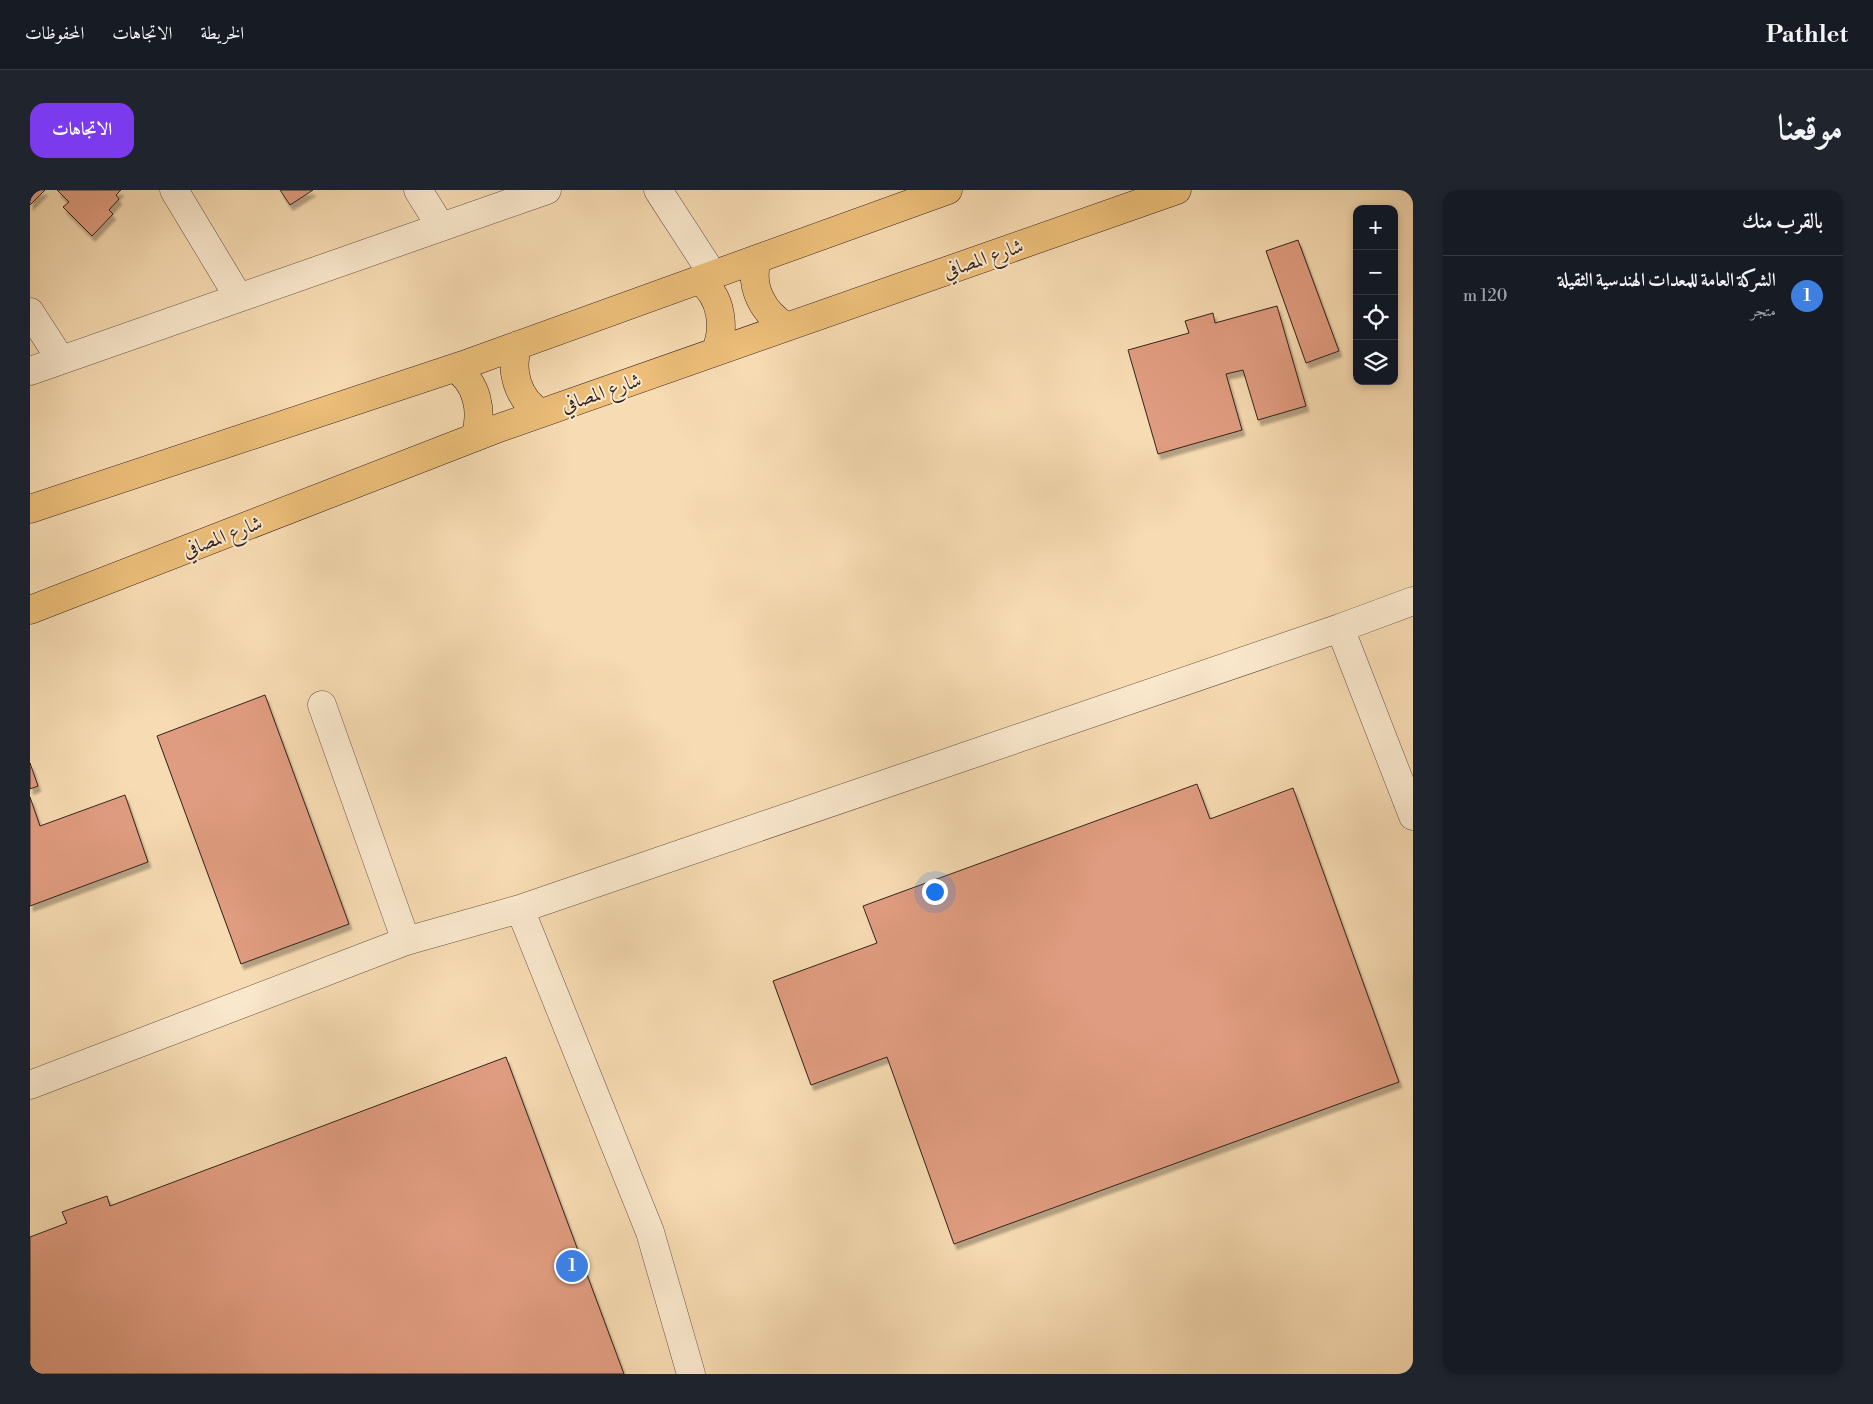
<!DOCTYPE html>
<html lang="ar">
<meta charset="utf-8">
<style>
:root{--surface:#171b24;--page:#20242c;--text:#f1f3f6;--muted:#9ea1a6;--line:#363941;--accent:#7c3aed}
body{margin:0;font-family:"Libre Bodoni",Amiri,serif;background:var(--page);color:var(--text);direction:rtl}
.controls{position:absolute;right:15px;top:15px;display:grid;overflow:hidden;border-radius:10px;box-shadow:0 2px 8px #0003}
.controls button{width:45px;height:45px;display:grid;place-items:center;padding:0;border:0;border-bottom:1px solid var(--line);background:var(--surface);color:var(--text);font:25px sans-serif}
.you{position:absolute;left:904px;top:701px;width:18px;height:18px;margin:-12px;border:4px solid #fff;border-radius:50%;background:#1a73e8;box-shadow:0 0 0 8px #1a73e833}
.badge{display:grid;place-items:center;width:32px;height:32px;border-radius:50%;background:var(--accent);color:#fff;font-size:16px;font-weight:700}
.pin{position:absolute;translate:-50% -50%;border:2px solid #fff;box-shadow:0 1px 5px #0006}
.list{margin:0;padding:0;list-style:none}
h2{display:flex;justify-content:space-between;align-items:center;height:65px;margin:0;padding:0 20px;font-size:21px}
h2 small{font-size:16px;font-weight:400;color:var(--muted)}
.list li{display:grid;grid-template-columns:32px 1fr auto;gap:15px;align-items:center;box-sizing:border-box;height:80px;padding:0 20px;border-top:1px solid var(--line)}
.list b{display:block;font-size:19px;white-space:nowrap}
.list p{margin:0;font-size:16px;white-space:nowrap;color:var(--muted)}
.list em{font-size:16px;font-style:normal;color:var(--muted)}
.icon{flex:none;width:28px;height:28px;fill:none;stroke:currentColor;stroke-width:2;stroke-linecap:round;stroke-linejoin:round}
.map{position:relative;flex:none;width:1383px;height:1184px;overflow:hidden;direction:ltr;border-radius:15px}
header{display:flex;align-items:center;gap:30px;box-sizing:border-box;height:70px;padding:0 25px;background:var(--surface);border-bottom:1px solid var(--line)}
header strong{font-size:24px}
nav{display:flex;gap:28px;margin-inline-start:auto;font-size:18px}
.intro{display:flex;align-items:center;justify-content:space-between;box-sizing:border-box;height:120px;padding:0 30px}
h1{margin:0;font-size:35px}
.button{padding:12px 22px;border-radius:15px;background:var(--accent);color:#fff;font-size:18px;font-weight:700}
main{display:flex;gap:30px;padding:0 30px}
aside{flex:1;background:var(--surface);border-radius:15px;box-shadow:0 2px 8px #0003}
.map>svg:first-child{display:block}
.building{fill:#e09c80;stroke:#34241f;filter:url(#shadow)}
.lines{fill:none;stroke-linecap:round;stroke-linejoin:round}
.minor-casing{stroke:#655244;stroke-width:29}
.major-casing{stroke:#34241f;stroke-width:29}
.minor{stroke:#fae8cd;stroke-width:28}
.major{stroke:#ecbe79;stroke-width:28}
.labels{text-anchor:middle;stroke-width:4;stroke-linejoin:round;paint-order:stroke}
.street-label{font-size:20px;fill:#34241f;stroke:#fae8cd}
</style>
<header>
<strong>Pathlet</strong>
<nav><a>الخريطة</a><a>الاتجاهات</a><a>المحفوظات</a></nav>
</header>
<div class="intro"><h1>موقعنا</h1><a class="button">الاتجاهات</a></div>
<main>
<aside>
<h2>بالقرب منك<small></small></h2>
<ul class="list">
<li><span class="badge" style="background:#3f7fe0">1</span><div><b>الشركة العامة للمعدات الهندسية الثقيلة</b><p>متجر</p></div><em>120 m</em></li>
</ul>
</aside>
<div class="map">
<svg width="1383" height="1184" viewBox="0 0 1383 1184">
<defs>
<filter id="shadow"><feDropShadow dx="3" dy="5.5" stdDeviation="1" flood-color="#0004"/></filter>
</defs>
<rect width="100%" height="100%" fill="#f7dbb2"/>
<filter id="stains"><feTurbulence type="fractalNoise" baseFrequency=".004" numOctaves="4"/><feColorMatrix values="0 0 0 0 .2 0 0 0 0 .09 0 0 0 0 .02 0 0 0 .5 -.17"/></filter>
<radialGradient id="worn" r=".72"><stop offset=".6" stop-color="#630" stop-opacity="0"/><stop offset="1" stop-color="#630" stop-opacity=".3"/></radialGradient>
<path class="building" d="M0,0H15L0,15Z
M27,0H91L86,5L89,9L79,20L83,24L62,46L33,17L39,12Z
M250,0H283L260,15Z
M1268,50L1309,161L1276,173L1236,61Z
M1247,116L1276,216L1228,230L1213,180L1196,184L1212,240L1128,264L1098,160L1159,143L1155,131L1183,123L1185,133Z
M235,505L319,734L211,774L127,546Z
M0,573L8,596L0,599Z
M1167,594L1180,629L1263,598L1369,892L924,1054L857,867L781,895L743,791L847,753L833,716Z
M95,605L118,672L0,716V607L10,636Z
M476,867L594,1184H0V1047L37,1033L32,1022L77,1006L80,1016Z"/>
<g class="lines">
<defs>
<path id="minor" d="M144,0L209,108
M388,0L411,37
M628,0L683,85
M0,122L31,170
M0,181L517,0
M1310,438L1383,626
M292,515L376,751
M490,719L620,1042L661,1184
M0,895L376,751L490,719L1310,438L1383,411"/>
<path id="major" d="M727,69C719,97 733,123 757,137
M669,90C692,106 696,139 685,162
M488,155C479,180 488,210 511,223
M424,178C448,192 453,223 445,247
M0,319L439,173L918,0
M0,420L469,238L1147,0"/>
</defs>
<use href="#minor" class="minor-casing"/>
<use href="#major" class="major-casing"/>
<use href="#minor" class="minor"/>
<use href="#major" class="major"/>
</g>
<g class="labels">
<g class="street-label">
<text transform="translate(953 68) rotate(-19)" y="7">شارع المصافي</text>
<text transform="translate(571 202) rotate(-19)" y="7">شارع المصافي</text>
<text transform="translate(192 346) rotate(-21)" y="7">شارع المصافي</text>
</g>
</g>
<rect width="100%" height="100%" filter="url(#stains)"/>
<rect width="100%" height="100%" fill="url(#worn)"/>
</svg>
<div class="controls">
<button>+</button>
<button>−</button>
<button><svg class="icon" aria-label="locate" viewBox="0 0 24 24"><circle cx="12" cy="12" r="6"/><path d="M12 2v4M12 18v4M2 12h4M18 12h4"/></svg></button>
<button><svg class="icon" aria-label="layers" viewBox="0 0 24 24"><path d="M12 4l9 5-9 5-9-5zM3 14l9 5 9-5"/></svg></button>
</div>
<div class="you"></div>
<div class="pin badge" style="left:542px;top:1076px;background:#3f7fe0">1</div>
</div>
</main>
